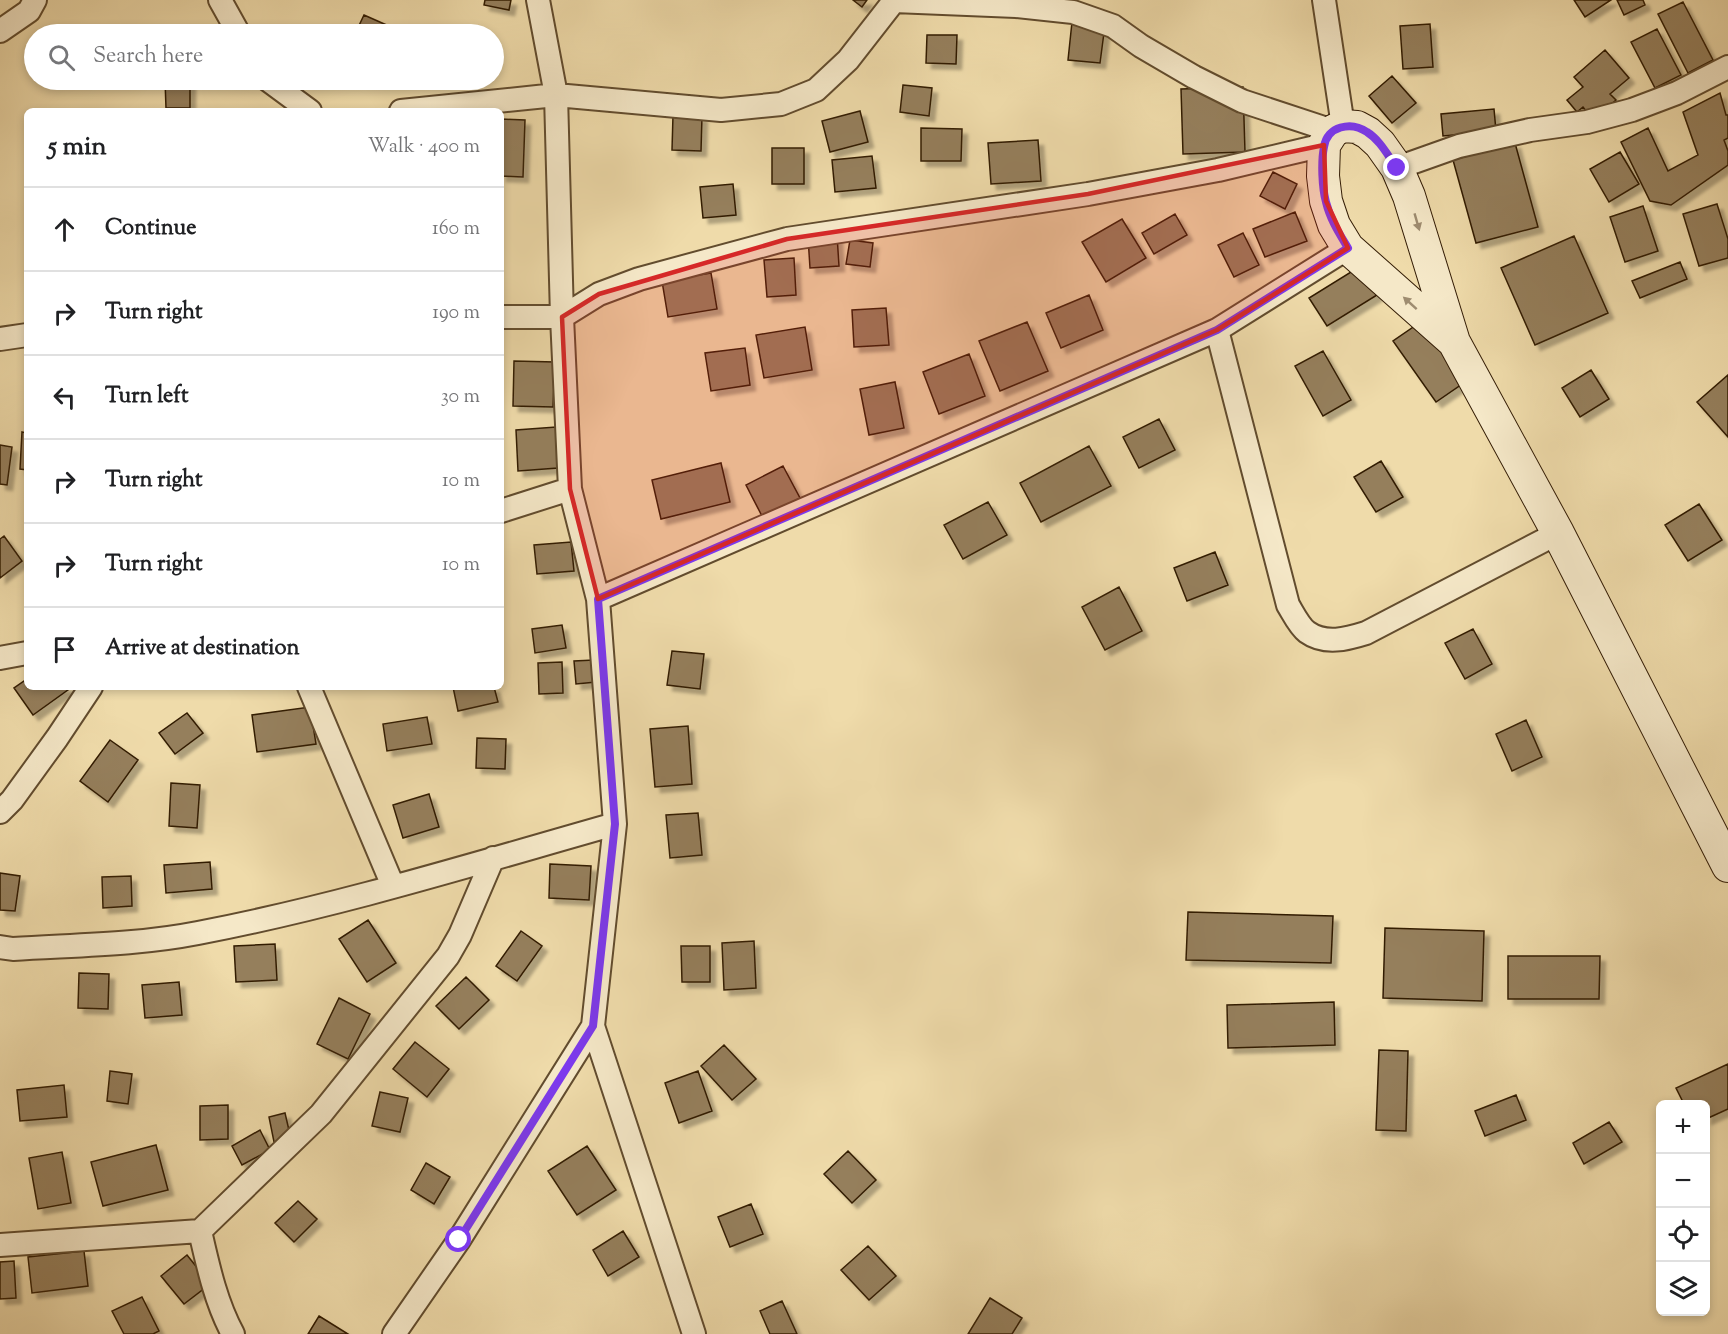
<!DOCTYPE html>
<meta charset="utf-8">
<style>
:root{--surface:#fff;--page:#f6f6f6;--text:#202124;--muted:#757577;--line:#e0e0e0}
body{margin:0;font-family:"Sorts Mill Goudy",serif;background:var(--page);color:var(--text)}
.controls{position:absolute;right:18px;bottom:18px;display:grid;overflow:hidden;border-radius:9px;box-shadow:0 3px 9px #0003}
.controls button{width:54px;height:54px;display:grid;place-items:center;padding:0;border:0;border-bottom:2px solid var(--line);background:var(--surface);color:var(--text);font:30px sans-serif}
.stop{position:absolute;width:18px;height:18px;margin:-14px;border:4px solid #7c3aed;border-radius:50%;background:#fff}
.stop.end{background:#7c3aed;border-color:#fff;box-shadow:0 2px 6px #0008}
.list{margin:0;padding:0;list-style:none}
h2{display:flex;justify-content:space-between;align-items:center;height:78px;margin:0;padding:0 24px;font-size:26px}
h2 small{font-size:20px;font-weight:400;color:var(--muted)}
.list li{display:grid;grid-template-columns:39px 1fr auto;gap:18px;align-items:center;box-sizing:border-box;height:84px;padding:0 24px;border-top:2px solid var(--line)}
.list b{display:block;font-size:22px;white-space:nowrap}
.list em{font-size:20px;font-style:normal;color:var(--muted)}
.icon{flex:none;width:33px;height:33px;fill:none;stroke:currentColor;stroke-width:2;stroke-linecap:round;stroke-linejoin:round}
.map{position:relative;flex:none;width:1728px;height:1334px;overflow:hidden}
.search{position:absolute;background:var(--surface);box-shadow:0 3px 9px #0003;left:24px;top:24px;width:480px;height:66px;display:flex;align-items:center;gap:15px;box-sizing:border-box;padding:0 21px;border-radius:33px;color:var(--muted);font-size:22px}
.panel{position:absolute;background:var(--surface);box-shadow:0 3px 9px #0003;left:24px;top:108px;width:480px;height:582px;border-radius:9px}
.map>svg:first-child{display:block}
.building{fill:#957f5b;stroke:#331c05;stroke-width:1.5;filter:url(#shadow)}
.lines{fill:none;stroke-linecap:round;stroke-linejoin:round}
.street-casing{stroke:#624c2e;stroke-width:26}
.secondary-casing{stroke:#331c05;stroke-width:34}
.street{stroke:#f5e8c8;stroke-width:22}
.secondary{stroke:#f5e8c8;stroke-width:32}
.oneway{fill:#9e8c70}
.route{stroke:#7c3aed;stroke-width:8}
.marked{fill:#d62828;fill-opacity:0.2;stroke:#d62828;stroke-width:4.5;stroke-linejoin:round}
</style>
<div class="map">
<svg width="1728" height="1334" viewBox="0 0 1728 1334">
<defs>
<filter id="shadow"><feDropShadow dx="5.5" dy="5.5" stdDeviation="1.5" flood-color="#0004"/></filter>
</defs>
<rect width="100%" height="100%" fill="#efdbaa"/>
<filter id="stains"><feTurbulence type="fractalNoise" baseFrequency=".00333" numOctaves="4"/><feColorMatrix values="0 0 0 0 .2 0 0 0 0 .09 0 0 0 0 .02 0 0 0 .5 -.17"/></filter>
<radialGradient id="worn" r=".72"><stop offset=".6" stop-color="#630" stop-opacity="0"/><stop offset="1" stop-color="#630" stop-opacity=".3"/></radialGradient>
<path class="building" d="M485,0H511L509,10L484,5Z
M853,0H867L862,7Z
M1574,0H1611L1585,17Z
M1617,0H1643L1645,5L1624,15Z
M1683,2L1713,60L1688,73L1658,14Z
M364,15L391,27L388,34H355Z
M1072,22L1105,25L1100,63L1068,60Z
M1430,24L1433,67L1403,69L1400,26Z
M1657,29L1681,75L1655,88L1631,42Z
M927,35H957L956,64L926,63Z
M1605,50L1629,78L1610,94L1616,100L1605,110L1591,117L1583,107L1577,112L1567,100L1583,87L1574,77Z
M1392,76L1416,103L1392,123L1369,96Z
M165,80H190V108H166Z
M903,85L932,88L929,116L900,112Z
M1243,87L1245,152L1183,154L1181,89Z
M1720,93L1726,115H1728V138L1724,140L1728,151V165L1671,205L1650,201L1621,142L1648,128L1668,171L1698,155L1683,112Z
M1494,109L1496,131L1443,136L1441,114Z
M860,111L868,142L830,152L822,121Z
M673,115L702,116L701,151L672,150Z
M501,119L525,120L523,177L501,176Z
M921,128L962,129L961,161H921Z
M1038,140L1041,181L991,184L988,143Z
M1515,143L1538,227L1476,243L1453,160Z
M772,148H804V184H772Z
M1620,152L1639,184L1609,202L1590,169Z
M872,156L876,188L835,192L832,160Z
M1273,172L1297,184L1285,209L1260,196Z
M733,184L736,215L703,218L700,187Z
M1717,204L1728,239V258L1699,266L1683,214Z
M1643,206L1658,251L1625,262L1610,217Z
M1295,212L1307,241L1265,257L1253,229Z
M1175,214L1187,235L1154,254L1142,233Z
M1122,219L1146,258L1106,282L1082,242Z
M1243,233L1259,265L1234,277L1218,245Z
M837,235L839,266L810,268L808,237Z
M1574,236L1608,313L1535,345L1501,268Z
M850,240L873,243L870,267L846,264Z
M794,258L796,295L767,297L764,260Z
M1680,262L1687,279L1640,298L1632,281Z
M1359,267L1377,295L1327,326L1309,298Z
M711,273L717,309L668,317L662,281Z
M1089,295L1103,330L1061,348L1046,313Z
M886,308L889,345L854,347L852,310Z
M1422,321L1465,382L1436,402L1393,341Z
M1027,322L1048,371L1000,391L979,341Z
M805,327L812,370L764,378L756,335Z
M745,348L750,385L711,391L705,353Z
M1323,351L1351,400L1323,416L1295,366Z
M969,354L985,396L939,414L923,372Z
M514,361L555,362L553,407L513,406Z
M1591,370L1609,399L1580,417L1562,388Z
M1728,375V437L1697,402Z
M895,382L904,428L869,435L860,389Z
M1159,419L1175,450L1139,468L1123,437Z
M556,427L558,468L518,471L516,430Z
M22,432L27,433V470L20,469Z
M0,445L12,447L7,485L0,484Z
M1089,446L1111,486L1041,522L1020,483Z
M1381,461L1403,497L1376,512L1354,477Z
M721,463L730,502L661,519L652,480Z
M783,466L800,498L763,518L746,485Z
M988,502L1007,535L963,559L944,525Z
M1699,504L1722,540L1688,561L1665,525Z
M4,536L22,561L0,578V539Z
M571,542L574,571L537,574L534,545Z
M1215,552L1228,585L1187,601L1174,568Z
M1119,587L1142,631L1105,650L1082,607Z
M562,625L566,648L535,653L532,629Z
M1473,629L1492,664L1465,679L1445,643Z
M672,651L704,654L700,689L667,685Z
M594,660L596,682L576,684L574,661Z
M562,662L563,693L539,694L538,663Z
M27,679V687H72L33,715L14,688Z
M453,687H494L498,702L458,711Z
M310,707L316,744L257,752L252,715Z
M187,713L203,733L175,754L159,733Z
M427,717L432,744L387,751L383,724Z
M1526,720L1542,757L1512,771L1496,734Z
M688,726L692,784L655,787L650,729Z
M477,738L506,739L505,769L476,768Z
M110,740L138,760L108,802L80,781Z
M171,783L200,785L197,828L169,826Z
M429,794L439,827L403,838L393,805Z
M698,813L702,855L670,858L666,815Z
M210,862L212,889L166,893L164,865Z
M550,864L591,866L589,900L549,898Z
M0,873L20,876L15,911L0,910Z
M131,876L132,906L103,908L102,877Z
M1188,912L1333,916L1331,963L1186,960Z
M368,920L396,963L367,982L339,939Z
M1385,928L1484,931L1482,1001L1383,998Z
M521,931L542,946L517,981L496,966Z
M754,941L756,988L724,990L722,943Z
M275,944L277,980L236,982L234,946Z
M681,946H710V982H682Z
M1508,956H1600L1599,999H1508Z
M79,973L109,974L108,1009L78,1008Z
M466,977L489,1000L459,1029L436,1006Z
M179,982L182,1015L145,1018L142,985Z
M339,998L370,1014L348,1059L317,1044Z
M1334,1002L1335,1045L1228,1048L1227,1005Z
M415,1042L449,1069L427,1097L393,1069Z
M724,1045L756,1079L732,1100L701,1066Z
M1379,1050L1408,1051L1406,1131L1376,1130Z
M1728,1064V1109L1706,1119V1104H1684L1676,1088Z
M110,1071L132,1074L128,1104L107,1101Z
M698,1071L712,1111L679,1123L665,1083Z
M64,1085L67,1117L20,1121L17,1090Z
M380,1092L408,1098L400,1132L372,1126Z
M1516,1095L1526,1120L1485,1136L1475,1111Z
M228,1105V1139L200,1140V1106Z
M285,1113L291,1139L274,1142L269,1117Z
M1609,1122L1622,1142L1584,1164L1573,1143Z
M260,1130L270,1150L242,1165L232,1146Z
M156,1145L168,1190L103,1206L91,1162Z
M587,1146L616,1190L577,1215L548,1171Z
M848,1151L876,1180L852,1203L824,1174Z
M62,1152L71,1203L38,1209L29,1158Z
M426,1163L450,1177L434,1204L411,1190Z
M298,1201L317,1219L294,1242L275,1223Z
M751,1204L763,1234L730,1247L718,1217Z
M623,1231L639,1257L608,1276L593,1250Z
M868,1246L896,1276L869,1300L841,1270Z
M84,1251L88,1286L32,1293L28,1257Z
M187,1255L210,1284L184,1304L161,1276Z
M14,1261L16,1298L0,1299V1262Z
M142,1297L159,1331L153,1334H124L112,1311Z
M990,1298L1022,1318L1012,1334H968Z
M782,1301L797,1334H770L760,1311Z
M319,1316L348,1334H308Z"/>
<g class="lines">
<defs>
<path id="street" d="M220,0L239,34
M1324,0L1343,126
M0,31L29,11L35,0
M268,80L310,111
M401,111L556,95L721,110L781,104L816,90L848,60L894,1L1016,6L1073,12L1113,26L1141,46L1194,77L1242,101L1333,131
M1397,168L1459,146L1530,130L1587,122L1632,110L1677,93L1728,67
M501,317H562L599,294L639,279L787,239L1088,194L1218,170L1324,145
M1217,330L1288,605C1293,613 1299,626 1307,632C1325,645 1347,639 1366,633L1558,533
M0,339L27,335
M501,511L570,489
M598,599L1217,330L1348,248
M0,658L27,653
M309,687L393,886
M0,812L12,800L57,738L91,687
M0,947L13,949C75,945 137,945 198,933C339,906 477,863 615,824
M593,1026L694,1334
M200,1231C208,1266 216,1303 233,1334
M0,1245L200,1231L321,1114L448,956L460,935L493,858
M394,1334L459,1240L593,1026L615,824L598,599L570,489L562,317L556,95L538,0"/>
<path id="secondary" d="M1454,342L1348,248L1334,225L1326,201L1323,176L1324,145L1333,131L1343,126L1357,127L1368,133L1380,144L1397,168L1409,196L1454,342L1558,533L1728,866"/>
</defs>
<use href="#street" class="street-casing"/>
<use href="#secondary" class="secondary-casing"/>
<use href="#street" class="street"/>
<use href="#secondary" class="secondary"/>
</g>
<defs><path id="oneway-solid" d="M-6-.8H1V-3.2L6.5 0L1 3.2V.8H-6Z" transform="scale(1.5)"/></defs>
<g class="oneway">
<use href="#oneway-solid" transform="translate(1417 222) rotate(74)"/>
<use href="#oneway-solid" transform="translate(1410 303) rotate(-138)"/>
</g>
<g class="lines">
<path class="route" d="M459,1240L593,1026L615,824L598,599L1217,330L1348,248C1339,233 1330,219 1326,202C1322,188 1321,161 1324,147C1327,126 1351,121 1367,132C1380,140 1388,156 1397,168"/>
</g>
<path class="marked" d="M1324,145L1326,201L1348,248L1217,330L598,599L570,489L562,317L599,294L787,239L1088,194Z"/>
<rect width="100%" height="100%" filter="url(#stains)"/>
<rect width="100%" height="100%" fill="url(#worn)"/>
</svg>
<div class="controls">
<button>+</button>
<button>−</button>
<button><svg class="icon" aria-label="locate" viewBox="0 0 24 24"><circle cx="12" cy="12" r="6"/><path d="M12 2v4M12 18v4M2 12h4M18 12h4"/></svg></button>
<button><svg class="icon" aria-label="layers" viewBox="0 0 24 24"><path d="M12 4l9 5-9 5-9-5zM3 14l9 5 9-5"/></svg></button>
</div>
<div class="stop" style="left:459px;top:1240px"></div>
<div class="stop end" style="left:1397px;top:168px"></div>
<div class="search"><svg class="icon" aria-label="search" viewBox="0 0 24 24"><circle cx="10" cy="10" r="6"/><path d="M15 15l6 6"/></svg>Search here</div>
<section class="panel">
<h2>5 min<small>Walk · 400 m</small></h2>
<ul class="list">
<li><svg class="icon" aria-label="ahead" viewBox="0 0 24 24"><path d="M12 20V5M6 11l6-6 6 6"/></svg><div><b>Continue</b></div><em>160 m</em></li>
<li><svg class="icon" aria-label="right" viewBox="0 0 24 24"><path d="M7 20v-9h11M14 6l5 5-5 5"/></svg><div><b>Turn right</b></div><em>190 m</em></li>
<li><svg class="icon" aria-label="left" viewBox="0 0 24 24"><path d="M17 20v-9H6M10 6l-5 5 5 5"/></svg><div><b>Turn left</b></div><em>30 m</em></li>
<li><svg class="icon" aria-label="right" viewBox="0 0 24 24"><path d="M7 20v-9h11M14 6l5 5-5 5"/></svg><div><b>Turn right</b></div><em>10 m</em></li>
<li><svg class="icon" aria-label="right" viewBox="0 0 24 24"><path d="M7 20v-9h11M14 6l5 5-5 5"/></svg><div><b>Turn right</b></div><em>10 m</em></li>
<li><svg class="icon" aria-label="arrive" viewBox="0 0 24 24"><path d="M6 21V4h12l-3 4 3 4H6"/></svg><div><b>Arrive at destination</b></div></li>
</ul>
</section>
</div>
